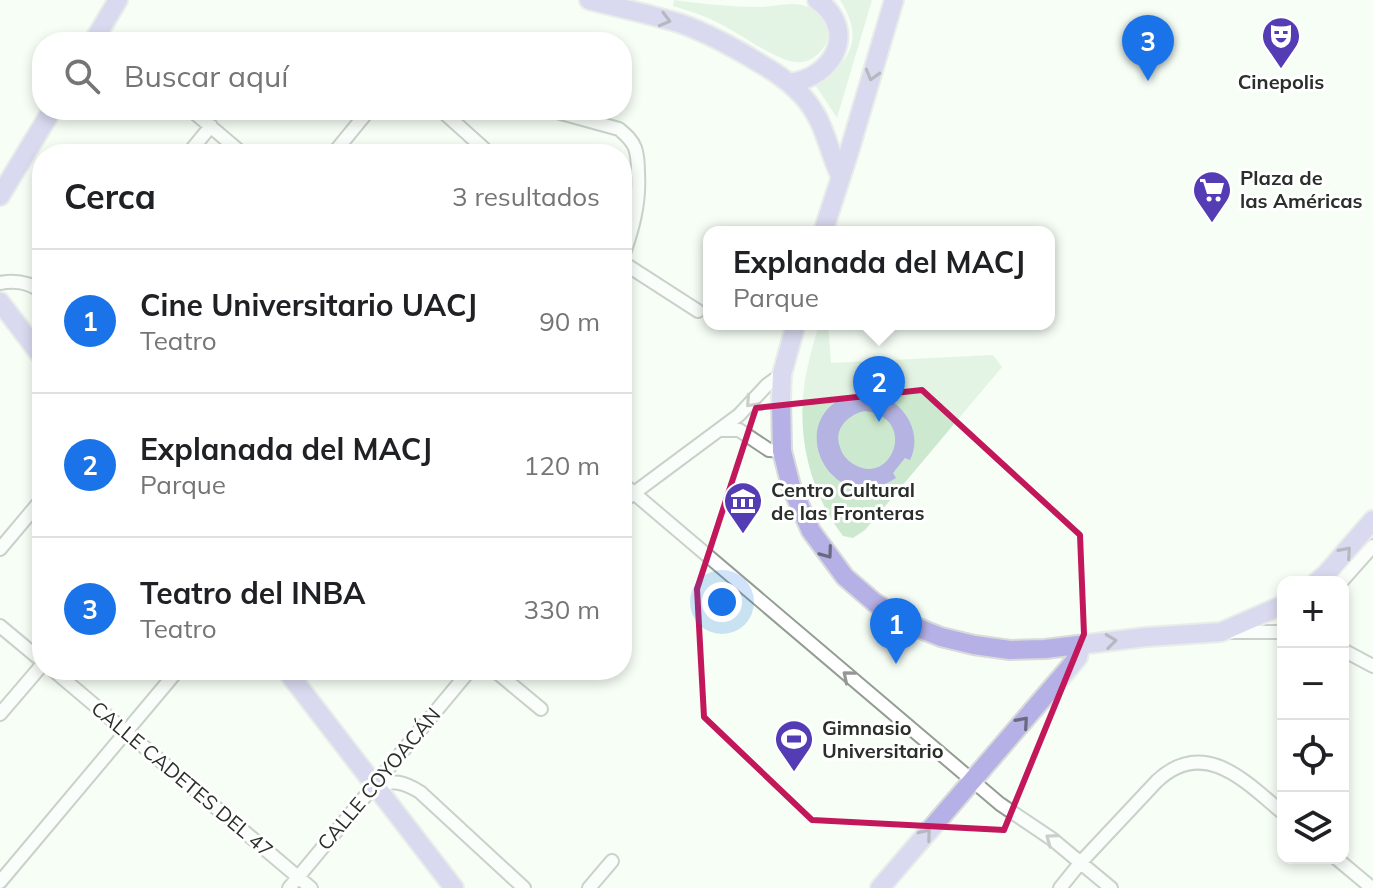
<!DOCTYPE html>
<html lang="es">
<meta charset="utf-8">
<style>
:root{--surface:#fff;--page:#f2f2f2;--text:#202124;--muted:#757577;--line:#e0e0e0;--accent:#1a73e8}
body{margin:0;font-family:Mulish,sans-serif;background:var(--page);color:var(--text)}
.controls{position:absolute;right:24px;bottom:24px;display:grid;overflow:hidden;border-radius:16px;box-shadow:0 4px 12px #0003}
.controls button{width:72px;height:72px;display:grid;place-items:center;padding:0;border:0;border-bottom:2px solid var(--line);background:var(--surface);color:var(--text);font:40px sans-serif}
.you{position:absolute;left:722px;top:602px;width:28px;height:28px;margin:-20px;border:6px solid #fff;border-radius:50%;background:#1a73e8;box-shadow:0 0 0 12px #1a73e833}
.badge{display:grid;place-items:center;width:52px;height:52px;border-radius:50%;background:var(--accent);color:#fff;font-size:26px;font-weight:700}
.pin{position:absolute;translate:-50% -66px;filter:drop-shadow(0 2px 4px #0008)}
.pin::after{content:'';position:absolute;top:42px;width:28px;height:24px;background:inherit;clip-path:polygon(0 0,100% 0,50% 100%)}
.popup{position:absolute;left:703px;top:226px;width:352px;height:104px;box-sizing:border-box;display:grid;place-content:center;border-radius:16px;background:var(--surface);filter:drop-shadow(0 2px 6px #0005);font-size:26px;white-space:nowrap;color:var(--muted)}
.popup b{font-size:30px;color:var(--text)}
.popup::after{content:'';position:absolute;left:50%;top:100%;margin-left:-16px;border:16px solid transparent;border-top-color:var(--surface)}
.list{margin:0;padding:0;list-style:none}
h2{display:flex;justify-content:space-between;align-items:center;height:104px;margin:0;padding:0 32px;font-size:34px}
h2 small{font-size:26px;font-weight:400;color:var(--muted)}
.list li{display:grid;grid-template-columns:52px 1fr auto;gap:24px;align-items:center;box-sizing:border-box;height:144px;padding:0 32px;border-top:2px solid var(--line)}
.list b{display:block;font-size:30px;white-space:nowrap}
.list p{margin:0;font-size:26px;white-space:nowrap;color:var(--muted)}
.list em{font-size:26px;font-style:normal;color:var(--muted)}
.icon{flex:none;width:44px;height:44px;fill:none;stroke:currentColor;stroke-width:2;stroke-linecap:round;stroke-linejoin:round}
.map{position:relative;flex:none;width:1373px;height:888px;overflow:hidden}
.search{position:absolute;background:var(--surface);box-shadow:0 4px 12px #0003;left:32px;top:32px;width:600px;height:88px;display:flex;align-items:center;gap:20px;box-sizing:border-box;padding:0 28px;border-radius:32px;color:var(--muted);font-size:30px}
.panel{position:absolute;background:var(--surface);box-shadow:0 4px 12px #0003;left:32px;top:144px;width:600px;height:536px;border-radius:32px}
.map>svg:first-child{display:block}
.green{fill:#cce9cf}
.water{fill:#b4b3e1;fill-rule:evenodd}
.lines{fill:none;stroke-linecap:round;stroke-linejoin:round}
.minor-casing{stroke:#939d94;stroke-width:16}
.primary-casing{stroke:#d9dad9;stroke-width:22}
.minor{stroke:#fff;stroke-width:12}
.primary{stroke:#b5b0e6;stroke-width:18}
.oneway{stroke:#69697f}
.oneway2{stroke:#959795}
.marked{fill:none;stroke:#c2185b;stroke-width:6;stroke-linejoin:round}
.labels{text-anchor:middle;stroke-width:6;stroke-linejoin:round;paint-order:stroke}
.poi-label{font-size:20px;font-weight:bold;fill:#2b2f2b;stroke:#fff;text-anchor:start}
.street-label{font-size:20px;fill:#2b2f2b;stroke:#fff}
</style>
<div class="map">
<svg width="1373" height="888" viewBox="0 0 1373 888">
<rect width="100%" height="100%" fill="#f6fef6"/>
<path class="green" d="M674,0C703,4 731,7 760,7C773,7 789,2 802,5C812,7 823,12 826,22C830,32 828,43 821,51C814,59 806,63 795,62C776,60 742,35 724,26C708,17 691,11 673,6Z
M840,0H872L837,118L816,86C850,62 865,39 840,0Z
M819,324H828L831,363L993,355L1002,367L865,530L853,538L843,536C813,497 799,446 803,397C805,372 812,348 819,324Z"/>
<path class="water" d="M861,392C896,391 926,427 910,460L905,458L893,473L896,478C826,523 777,408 861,392ZM864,411C918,416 893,486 855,465C848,461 842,455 840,447C833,429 848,415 864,411Z"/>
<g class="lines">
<defs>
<path id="minor" d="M191,110L243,154
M441,110L490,154
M550,110L619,129C626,135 632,140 635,148C638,156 638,165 638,173C640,204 632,231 622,259
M188,154L211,126
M333,154L369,110
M622,262L698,311
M0,283C16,280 29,282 42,292
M720,430H739L769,450L782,451
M622,483L1000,804L1052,839L1111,888
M622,502L739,415L767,385L782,374
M0,549L42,499
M1341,582L1373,546
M0,626L42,661
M1228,632H1283
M1343,650L1373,666
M53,670L311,888
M494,670L541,709
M0,714L42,665
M375,784C395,781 402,781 420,792L524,888
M1336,858L1372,888
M0,882L178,670
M289,888L470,670
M589,888L612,861
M1060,888L1081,862L1157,781C1204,737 1245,781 1283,813"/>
<path id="primary" d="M589,0C619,8 649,14 679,23C708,33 735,48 761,64C782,76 803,92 815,113C827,133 830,155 840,175
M93,42L118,0
M789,83C834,78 859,30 817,0
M0,196L52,110
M823,232L849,152L894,0
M0,302L42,357
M796,324L782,374L781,399L782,451L791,486L811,531L845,577L874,602L911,625L941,637L974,645L1010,650L1045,649L1146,637L1221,632L1283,605
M1317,582L1327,573L1373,520
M286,670L454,888
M880,888L1069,668L1078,657L1081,645"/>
</defs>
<use href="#minor" class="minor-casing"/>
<use href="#primary" class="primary-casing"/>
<use href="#minor" class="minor"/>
<use href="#primary" class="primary"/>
</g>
<defs><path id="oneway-chevron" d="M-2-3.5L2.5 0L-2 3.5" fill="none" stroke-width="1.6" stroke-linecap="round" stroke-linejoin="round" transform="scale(2)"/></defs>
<g class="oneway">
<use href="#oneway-chevron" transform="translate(665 20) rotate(15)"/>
<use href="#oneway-chevron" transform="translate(872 75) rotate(106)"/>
<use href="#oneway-chevron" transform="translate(1346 552) rotate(-49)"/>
<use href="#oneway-chevron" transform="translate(827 553) rotate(54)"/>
<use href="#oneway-chevron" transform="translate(1111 641) rotate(-7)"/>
<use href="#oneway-chevron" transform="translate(1023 722) rotate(-49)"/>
<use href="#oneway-chevron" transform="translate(926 834) rotate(-50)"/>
</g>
<g class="oneway2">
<use href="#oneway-chevron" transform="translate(751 402) rotate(132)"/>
<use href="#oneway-chevron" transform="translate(848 676) rotate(-140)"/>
<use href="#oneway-chevron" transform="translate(1051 839) rotate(-144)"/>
</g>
<path d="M0 0H1373V888H0ZM922,390L1080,535L1084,634L1004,830L812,820L704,717L697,589L756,408Z" fill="#f6fef6" fill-opacity=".55" fill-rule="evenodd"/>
<path class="marked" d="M922,390L1080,535L1084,634L1004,830L812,820L704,717L697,589L756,408Z"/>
<defs>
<symbol id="theatre-pin" viewBox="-11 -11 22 30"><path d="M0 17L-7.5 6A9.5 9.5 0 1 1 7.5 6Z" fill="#543db4" stroke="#fff"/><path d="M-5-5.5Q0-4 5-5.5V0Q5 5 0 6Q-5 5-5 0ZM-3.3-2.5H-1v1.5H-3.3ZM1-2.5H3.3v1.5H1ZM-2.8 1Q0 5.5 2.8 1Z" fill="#fff"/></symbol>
<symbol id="supermarket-pin" viewBox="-11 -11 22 30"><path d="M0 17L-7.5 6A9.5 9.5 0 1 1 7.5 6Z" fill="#543db4" stroke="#fff"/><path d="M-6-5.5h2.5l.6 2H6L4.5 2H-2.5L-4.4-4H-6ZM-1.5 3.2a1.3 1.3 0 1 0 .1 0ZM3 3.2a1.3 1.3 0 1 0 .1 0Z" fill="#fff"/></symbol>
<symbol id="museum-pin" viewBox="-11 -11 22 30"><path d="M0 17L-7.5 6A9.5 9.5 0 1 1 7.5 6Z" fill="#543db4" stroke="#fff"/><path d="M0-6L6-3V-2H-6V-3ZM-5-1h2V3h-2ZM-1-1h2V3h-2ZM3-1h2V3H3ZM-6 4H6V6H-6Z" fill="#fff"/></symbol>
<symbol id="stadium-pin" viewBox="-11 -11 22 30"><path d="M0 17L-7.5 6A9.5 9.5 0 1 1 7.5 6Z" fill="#543db4" stroke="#fff"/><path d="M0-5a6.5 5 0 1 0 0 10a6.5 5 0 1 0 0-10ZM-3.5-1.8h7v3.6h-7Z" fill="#fff"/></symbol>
</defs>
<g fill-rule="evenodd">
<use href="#theatre-pin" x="1259" y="14" width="44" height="60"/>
<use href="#supermarket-pin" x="1190" y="168" width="44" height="60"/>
<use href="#museum-pin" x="721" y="479" width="44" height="60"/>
<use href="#stadium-pin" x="772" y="717" width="44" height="60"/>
</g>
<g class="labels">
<g class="poi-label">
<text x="1281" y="89" text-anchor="middle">Cinepolis</text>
<text x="1240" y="185">Plaza de<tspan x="1240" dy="23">las Américas</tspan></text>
<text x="771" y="497">Centro Cultural<tspan x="771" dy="23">de las Fronteras</tspan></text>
<text x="822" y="735">Gimnasio<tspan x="822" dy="23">Universitario</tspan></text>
</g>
<g class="street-label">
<text transform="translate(182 779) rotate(40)" y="7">CALLE CADETES DEL 47</text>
<text transform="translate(379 779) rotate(-50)" y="7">CALLE COYOACÁN</text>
</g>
</g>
</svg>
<div class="controls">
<button>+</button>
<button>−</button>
<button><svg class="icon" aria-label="locate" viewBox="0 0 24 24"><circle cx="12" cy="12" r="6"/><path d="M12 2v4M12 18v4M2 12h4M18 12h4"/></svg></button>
<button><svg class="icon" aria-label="layers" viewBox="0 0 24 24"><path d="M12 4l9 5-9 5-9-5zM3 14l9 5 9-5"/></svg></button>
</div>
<div class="you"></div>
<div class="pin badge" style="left:896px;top:664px">1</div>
<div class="pin badge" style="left:879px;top:422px">2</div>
<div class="popup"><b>Explanada del MACJ</b>Parque</div>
<div class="pin badge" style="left:1148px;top:81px">3</div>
<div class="search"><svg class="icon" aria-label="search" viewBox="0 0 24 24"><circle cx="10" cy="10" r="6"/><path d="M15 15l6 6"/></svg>Buscar aquí</div>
<section class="panel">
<h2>Cerca<small>3 resultados</small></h2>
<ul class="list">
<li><span class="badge">1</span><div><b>Cine Universitario UACJ</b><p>Teatro</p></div><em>90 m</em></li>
<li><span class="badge">2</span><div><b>Explanada del MACJ</b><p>Parque</p></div><em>120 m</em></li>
<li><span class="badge">3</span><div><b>Teatro del INBA</b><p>Teatro</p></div><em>330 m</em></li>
</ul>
</section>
</div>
